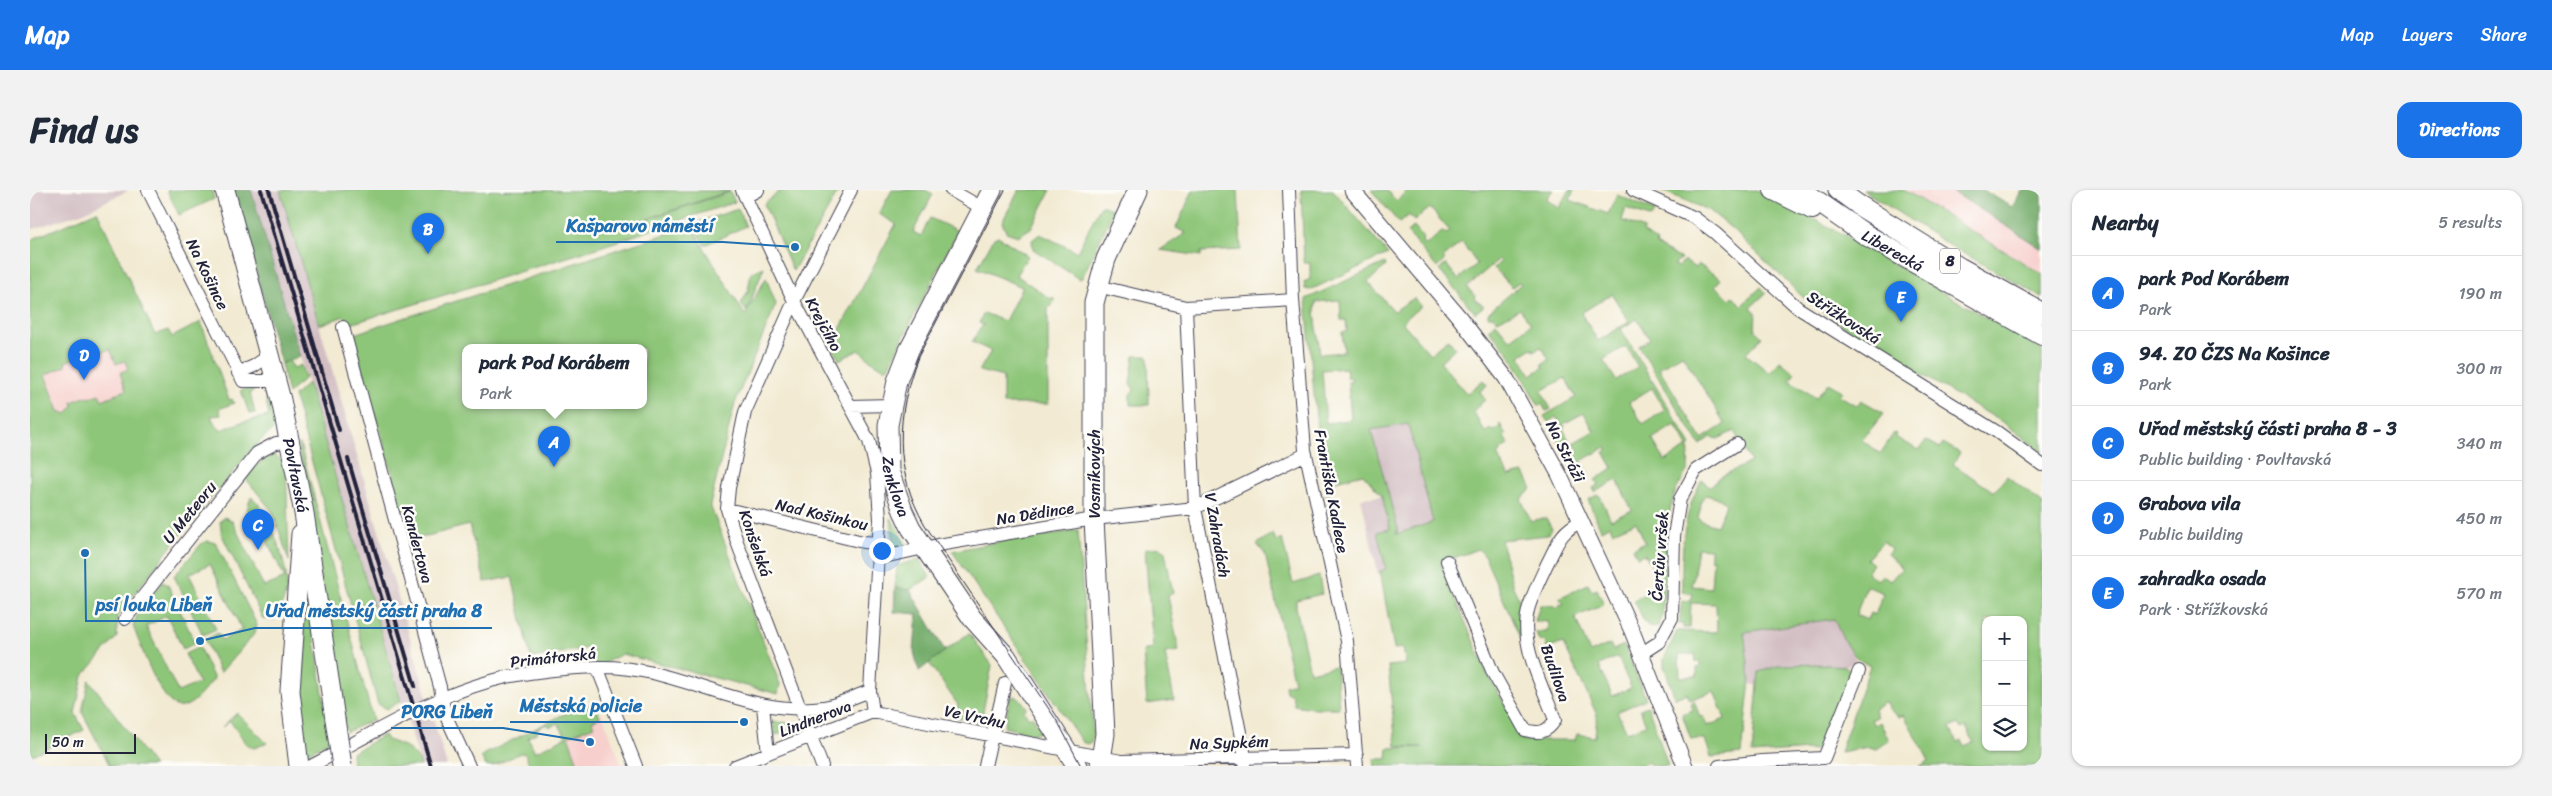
<!DOCTYPE html>
<meta charset="utf-8">
<style>
:root{--surface:#fff;--page:#f2f2f3;--text:#1f2937;--muted:#747a83;--line:#e0e1e3;--accent:#1a73e8}
body{margin:0;font-family:Sriracha,sans-serif;background:var(--page);color:var(--text)}
.controls{position:absolute;right:15px;bottom:15px;display:grid;overflow:hidden;border-radius:10px;box-shadow:0 1px 4px #0004}
.controls button{width:45px;height:45px;display:grid;place-items:center;padding:0;border:0;border-bottom:1px solid var(--line);background:var(--surface);color:var(--text);font:25px sans-serif}
.scale{position:absolute;left:15px;bottom:12px;width:91px;box-sizing:border-box;padding-left:5px;border:2px solid #22223b;border-top:0;font-size:14px;line-height:18px;white-space:nowrap;color:#22223b;-webkit-text-stroke:4px #fdfcf7;paint-order:stroke}
.you{position:absolute;left:851px;top:360px;width:18px;height:18px;margin:-12px;border:4px solid #fff;border-radius:50%;background:#1a73e8;box-shadow:0 0 0 8px #1a73e833}
.badge{display:grid;place-items:center;width:32px;height:32px;border-radius:50%;background:var(--accent);color:#fff;font-size:16px;font-weight:700}
.pin{position:absolute;translate:-50% -41px;filter:drop-shadow(0 1px 2px #0008)}
.pin::after{content:'';position:absolute;top:26px;width:18px;height:15px;background:inherit;clip-path:polygon(0 0,100% 0,50% 100%)}
.popup{position:absolute;left:432px;top:154px;width:185px;height:65px;box-sizing:border-box;display:grid;place-content:center;border-radius:10px;background:var(--surface);filter:drop-shadow(0 1px 4px #0005);font-size:16px;white-space:nowrap;color:var(--muted)}
.popup b{font-size:19px;color:var(--text)}
.popup::after{content:'';position:absolute;left:50%;top:100%;margin-left:-10px;border:10px solid transparent;border-top-color:var(--surface)}
.list{margin:0;padding:0;list-style:none}
h2{display:flex;justify-content:space-between;align-items:center;height:65px;margin:0;padding:0 20px;font-size:21px}
h2 small{font-size:16px;font-weight:400;color:var(--muted)}
.list li{display:grid;grid-template-columns:32px 1fr auto;gap:15px;align-items:center;box-sizing:border-box;height:75px;padding:0 20px;border-top:1px solid var(--line)}
.list b{display:block;font-size:19px;white-space:nowrap}
.list p{margin:0;font-size:16px;white-space:nowrap;color:var(--muted)}
.list em{font-size:16px;font-style:normal;color:var(--muted)}
.icon{flex:none;width:28px;height:28px;fill:none;stroke:currentColor;stroke-width:2;stroke-linecap:round;stroke-linejoin:round}
.map{position:relative;flex:none;width:2012px;height:576px;overflow:hidden;border-radius:15px}
header{display:flex;align-items:center;gap:30px;box-sizing:border-box;height:70px;padding:0 25px;background:var(--accent);color:#fff}
header strong{font-size:24px}
nav{display:flex;gap:28px;margin-inline-start:auto;font-size:18px}
.intro{display:flex;align-items:center;justify-content:space-between;box-sizing:border-box;height:120px;padding:0 30px}
h1{margin:0;font-size:35px}
.button{padding:12px 22px;border-radius:15px;background:var(--accent);color:#fff;font-size:18px;font-weight:700}
main{display:flex;gap:30px;padding:0 30px}
aside{flex:1;background:var(--surface);border-radius:15px;box-shadow:0 1px 4px #0004}
.map>svg:first-child{display:block}
.built{fill:#f7d0cd}
.industrial{fill:#d2bec3}
.green{fill:#8ec679;stroke:#58745a;fill-rule:evenodd}
.forest{fill:#72ab69;stroke:#4a6652}
.lines{fill:none;stroke-linecap:round;stroke-linejoin:round}
.minor-casing{stroke:#414052;stroke-width:14}
.tertiary-casing{stroke:#414052;stroke-width:17}
.primary-casing{stroke:#414052;stroke-width:21}
.trunk-casing{stroke:#414052;stroke-width:22}
.minor{stroke:#fff;stroke-width:12}
.tertiary{stroke:#fff;stroke-width:15}
.primary{stroke:#fff;stroke-width:19}
.trunk{stroke:#fff;stroke-width:20}
.tram{stroke:#22223b;stroke-width:1}
.rail{stroke:#22223b;stroke-width:4}
.primary-bridge-casing{stroke:#414052;stroke-width:21;stroke-linecap:butt}
.primary-bridge{stroke:#fff;stroke-width:19}
.labels{text-anchor:middle;stroke-width:5;stroke-linejoin:round;paint-order:stroke}
.shield{fill:#fdfcf7;stroke:#646373;stroke-width:1}
.shield-label{font-size:15px;font-weight:bold;fill:#22223b}
.street-label{font-size:16px;fill:#22223b;stroke:#fdfcf7}
.leader{fill:none;stroke:#1f6fb2;stroke-width:2}
.callout-dot{fill:#1f6fb2;stroke:#fdfcf7;stroke-width:2}
.callout-label{font-size:18px;text-anchor:middle;font-weight:bold;fill:#1f6fb2;stroke:#fdfcf7;stroke-width:5;stroke-linejoin:round;paint-order:stroke}
</style>
<header>
<strong>Map</strong>
<nav><a>Map</a><a>Layers</a><a>Share</a></nav>
</header>
<div class="intro"><h1>Find us</h1><a class="button">Directions</a></div>
<main>
<div class="map">
<svg width="2012" height="576" viewBox="0 0 2012 576">
<rect width="100%" height="100%" fill="#fdfcf7"/>
<filter id="ink" filterUnits="userSpaceOnUse"><feTurbulence type="fractalNoise" baseFrequency=".02" numOctaves="2"/><feDisplacementMap in="SourceGraphic" scale="10" xChannelSelector="R" yChannelSelector="G"/><feConvolveMatrix kernelMatrix="1 2 1 2 8 2 1 2 1" color-interpolation-filters="sRGB"/></filter>
<filter id="wash" filterUnits="userSpaceOnUse"><feTurbulence type="fractalNoise" baseFrequency=".0096" numOctaves="4" result="noise"/><feDisplacementMap in="SourceGraphic" scale="20" xChannelSelector="R" yChannelSelector="G"/><feGaussianBlur stdDeviation="1.12" result="paint"/><feColorMatrix in="noise" values="0 0 0 0 0 0 0 0 0 0 0 0 0 0 0 0 0 1.4 0 .05"/><feComposite in="paint" operator="in"/></filter>
<g filter="url(#wash)">
<rect width="100%" height="100%" fill="#f2ead2"/>
<path class="built" d="M1874,0H1920L2007,54L2012,59V84Z
M79,117L115,201L22,240L0,150Z
M572,524L592,576H548L535,540Z"/>
<path class="industrial" d="M0,0H99L54,22L0,40Z
M221,0H250L417,576H391Z
M1378,234L1403,332L1366,344L1341,240Z
M1352,306L1360,339L1355,341L1363,380L1348,384L1331,308Z
M1804,429L1816,455L1827,471L1815,476L1786,474L1733,496L1719,494L1714,442Z"/>
<path class="green" d="M137,0H182L184,9L149,25Z
M250,0L700,1L590,38L700,2L705,12L567,58L317,135L315,126L289,135Z
M751,0H809L763,81L734,14Z
M862,0H895L903,4L883,42L891,46L900,28L928,41L858,177L855,179L840,170L829,160L809,170L796,145L799,139L808,143L866,34L849,24Z
M989,0H1021L1001,38L988,46L976,42L972,32Z
M1163,0H1208L1211,60L1171,62V66L1130,60L1156,43L1146,38Z
M1271,0H1303L1358,64L1280,100L1275,99L1274,92L1280,89V73H1274Z
M1341,0H1356L1366,11L1378,0H1523L1516,9L1529,18L1540,0H1544L1540,10L1578,24L1587,5L1625,21L1621,28L1596,18L1592,30L1614,39L1613,42L1627,52L1626,55L1651,69L1644,75L1648,77L1654,70L1665,78L1668,74L1691,89L1685,96L1700,109L1703,106L1712,115L1731,97L1736,103L1721,117L1726,123L1725,140L1732,147L1716,164L1740,183L1750,171L1765,183L1760,190L1786,208L1798,193L1812,201L1809,205L1827,216L1831,210L1854,223L1832,250L1850,264L1864,243L1866,244L1865,247L1889,260L1896,250L1910,258L1913,253L1930,263L1923,274L1964,302L1977,286L2012,313V576H1890L1899,571L1896,565L1874,525L1869,527L1860,520L1856,512L1844,519L1847,527L1841,530L1844,535L1850,532L1859,550L1846,559L1838,557L1810,562L1840,476C1818,465 1814,451 1804,429L1714,442L1720,489L1712,564L1681,567L1675,549H1661L1652,524L1663,520L1661,513L1664,511L1670,527L1673,526L1677,536L1695,529L1684,501L1659,510L1657,503L1645,508L1634,476V469L1647,441L1687,442L1686,414L1661,413L1660,438H1653V434H1649L1652,411H1661L1663,403L1652,402C1652,360 1651,327 1672,290L1681,297L1690,287L1721,272L1704,241L1688,249L1680,247L1670,255L1609,156L1620,149L1607,129L1591,139L1661,255L1659,257L1658,279L1645,302L1638,328L1632,428L1628,436L1620,437L1615,433L1604,410L1613,405L1624,403C1632,391 1621,376 1615,364L1607,367L1603,358L1615,352L1606,332L1583,342L1580,335L1571,340L1558,310L1567,305L1570,306L1581,330L1602,320L1587,290L1565,302L1563,298L1568,295L1565,290L1583,278L1574,262L1577,261L1576,257L1551,271L1559,286L1549,292L1537,267L1548,260L1545,254L1533,260L1521,238L1530,233L1526,227L1518,232L1514,226L1546,207L1535,188L1511,201L1521,219L1516,221L1512,214L1509,216L1478,162L1458,139L1466,133L1480,150L1501,134L1490,119L1468,131L1464,126H1458V123L1491,94L1489,92L1482,97L1464,78L1471,71L1469,69L1437,97L1445,106V110L1454,116L1445,123L1409,80L1416,74L1428,89L1447,74L1432,52L1413,68L1415,70L1407,78L1377,42L1384,37L1393,48L1392,53L1396,55L1413,41L1416,44L1420,41L1400,18L1384,31L1379,25L1369,33ZM1582,104L1599,132L1568,151L1551,123ZM1596,156L1608,177L1586,190L1573,170ZM1511,157L1519,169L1512,174L1514,177L1501,185L1490,166L1502,158L1504,161ZM1652,164L1695,234L1672,249L1629,178ZM1622,198L1635,220L1613,234L1599,212ZM1554,223L1564,241L1541,254L1533,239L1535,237L1533,234ZM1645,235L1658,257L1635,271L1622,249ZM1676,305L1690,309L1696,314L1687,336L1671,331L1668,327L1671,317L1670,313ZM1853,351L1861,359L1857,364L1872,378L1860,391L1852,385L1847,390L1837,382L1843,374L1837,369ZM1668,358L1680,359V369L1683,370L1681,398L1662,396ZM1836,396L1853,403L1845,425L1840,423L1837,430L1826,425ZM1956,430H1993V557H1956ZM1649,464H1665L1666,472H1670V477L1667,478V486L1650,487ZM1928,534L1931,539L1936,537L1944,552L1934,556L1931,551L1927,553L1920,538Z
M1630,0H1727L1807,41L2012,160V262L1974,233L1833,150L1776,110L1701,38L1680,21Z
M1833,0H1874L2012,84V107L1924,58Z
M1071,15L1084,20L1052,88L1049,89L1003,59L1002,50L1010,44L1047,62Z
M708,19L716,36L675,55L662,34Z
M67,21L125,145L138,140L142,147L171,132L199,210L202,209L204,213L189,219L191,225L181,226L185,235L191,240L212,232L239,226L235,204L243,213L250,234L231,250L161,331L87,426V447L53,486L45,523L54,540L0,566V50ZM80,159L86,174L95,171L98,179L90,183L96,200L72,210L69,204L58,208L57,206L42,212L43,216L37,224L29,221L15,185L36,176L35,172L48,167L49,171Z
M661,36L715,125L717,122L711,114L718,101L721,83L734,77L717,121L736,88L746,114L705,213L680,315L750,494L748,504L592,464L567,477L558,458L501,468L482,387L455,392L439,335L386,349L380,345L323,146L330,142ZM435,158H613V216H435Z
M968,46L998,66L986,85L1021,109L1023,107L1025,111L1018,119V214H973V187L949,181L961,161L942,152L951,137L954,135L949,133L954,123L975,131L992,97L947,78L964,48Z
M1355,73L1356,76L1338,92L1364,121L1384,108L1391,116L1372,132L1400,164L1418,149L1425,158L1410,172L1437,204L1453,190L1457,195L1450,201L1455,210L1443,221L1455,242L1461,239L1463,241L1469,238L1470,234L1476,245L1474,247L1478,254L1467,265L1479,286L1494,283L1502,299L1491,309L1501,331L1516,328L1522,339L1518,345L1471,350L1483,397L1493,418L1490,448L1454,365L1448,359L1410,373L1457,483L1494,548L1491,550H1545L1547,544L1565,547L1567,525L1533,453L1517,459L1515,451H1509L1506,442H1517L1518,432L1505,431L1510,415H1521L1528,418L1530,414L1533,416V412L1529,408L1558,394L1562,401L1567,399L1574,415L1545,427L1560,463L1580,454L1583,460L1594,455L1616,509L1587,522L1597,542L1616,535L1610,519L1618,516L1638,576H1621L1619,572L1609,576H1345L1344,569H1357L1358,558L1393,557L1366,556L1358,476L1376,474L1373,458L1364,459L1350,381L1356,379L1347,342L1360,339L1352,306L1333,284L1297,293L1307,338H1304L1290,275L1276,109ZM1310,110L1311,130H1316L1317,141L1312,142L1314,162L1290,164L1285,121L1286,112ZM1316,178L1317,187L1322,188V191L1318,192L1321,230L1296,233L1292,180ZM1378,234L1403,332L1366,344L1368,339L1341,240ZM1588,467L1601,498L1582,506L1569,475Z
M1104,166H1118L1119,215H1100V205L1104,199L1100,194Z
M259,171L264,178L271,175L275,188L258,204L251,174Z
M278,193L371,511L357,519L348,514L264,206Z
M221,198L224,200L220,203L225,223H219L211,200Z
M270,254L343,530L316,542L268,255Z
M243,264L256,273L259,371L243,322L216,289L227,274Z
M221,307C238,316 259,379 257,398C256,408 248,421 244,430L233,429L192,345L190,332L194,327L202,331L234,397L255,388L223,322L215,325Z
M861,328L877,355L864,359Z
M1048,340L1063,544L1061,552L1057,554L1052,552L922,361L1008,344L1014,346Z
M1243,343L1246,351L1252,348L1263,394L1289,386L1292,404L1266,410V417L1280,482L1306,476L1309,518H1282L1264,515L1262,505L1256,502L1255,496L1264,493L1235,364L1227,354Z
M178,351L186,353L227,435L225,443L190,483L175,450L188,443L192,450L212,440L180,374L159,384L186,439L173,445L144,386L172,353Z
M1131,357L1135,362L1143,403L1138,406L1149,461L1135,463L1144,510L1117,514L1113,461L1123,458L1115,359Z
M889,369L900,387L880,400L865,398L867,376Z
M274,377L300,550L278,563L274,561L267,471Z
M133,392L138,395L165,453L153,459L137,426L116,436L148,502L169,493L155,464L169,457L184,489C176,498 165,514 153,517C133,523 109,451 103,436L109,421Z
M939,443L962,475L951,532L924,527L928,515L899,473Z
M1786,474L1815,476L1821,481L1793,559L1722,564L1729,482L1751,475Z
M59,490L124,576H80L52,522Z
M984,506L991,510L997,518L994,521L999,528L1002,526L1010,538V542L1001,544L974,537L980,509Z
M565,513L570,527L562,531L564,536L538,546L549,576H500L495,564L491,563L463,576H456L451,566L542,520ZM528,533L536,547L505,562L498,547L508,542L506,539L517,534L518,537Z
M207,523L237,553L224,558L216,554L200,531L192,537Z
M743,532L762,533L763,540L745,545Z
M354,545L357,550C371,554 387,561 391,576H323L322,563Z"/>
<path class="forest" d="M204,0H221L270,167L251,174Z
M1920,0H1953L1982,17L1992,0H2012V59Z
M865,398L880,400L915,461L889,481L884,462L887,424L864,422Z"/>
</g>
<g filter="url(#ink)">
<g class="lines">
<defs>
<path id="minor" d="M118,0L213,191H246
M712,0L764,111L839,251L847,283L850,329L840,501L843,522
M921,0L952,18
M1259,0L1263,110L1275,260L1317,451L1327,576
M1603,0L1665,28L1685,43L1768,118L1967,242L2012,275
M715,7L728,0
M1067,96L1156,117L1263,110
M1156,117L1165,318L1215,567L1214,574
M313,137L410,497L415,524L439,576
M208,183L224,176L240,165
M820,216L861,215
M697,319L833,352L850,353
M849,368L908,355L1064,329L1165,318L1276,264
M1417,371L1463,483L1495,540C1509,544 1517,543 1525,530C1514,498 1489,456 1498,420C1502,405 1510,389 1517,374C1528,353 1529,343 1551,331
M95,429L227,263L246,253L260,252
M1612,463L1629,452L1642,428L1644,346L1650,309L1666,280L1707,254
M567,477L606,576
M733,516L738,563
M843,522L1091,571L1327,565
M281,576C344,543 408,502 477,487C506,481 538,478 567,477C646,474 714,528 794,517C809,515 825,506 840,501
M705,576L843,522
M792,576L707,352L697,319L699,298L715,222L764,111L821,0
M955,576C961,548 969,522 975,493
M1689,576L1732,571L1794,568L1829,481"/>
<path id="tertiary" d="M1322,0L1429,127L1476,188L1529,284L1602,441L1655,576"/>
<g id="primary">
<path id="s1" d="M195,0L251,210L274,323L305,529"/>
<path id="s2" d="M962,0L879,160L867,191L858,235L859,281L873,321L881,338L942,428L976,466L1047,576"/>
<path d="M1808,0L1830,16"/>
<path d="M269,576L260,501L271,344"/>
<path d="M1070,576L1075,544L1064,329V113L1076,69L1108,0"/>
</g>
<g id="trunk">
<path d="M1744,0L1782,19"/>
<path id="s3" d="M1771,0L1836,45L2012,145"/>
<path d="M1830,16L1930,78L2012,123"/>
</g>
</defs>
<use href="#minor" class="minor-casing"/>
<use href="#tertiary" class="tertiary-casing"/>
<use href="#primary" class="primary-casing"/>
<use href="#trunk" class="trunk-casing"/>
<use href="#minor" class="minor"/>
<use href="#tertiary" class="tertiary"/>
<use href="#primary" class="primary"/>
<use href="#trunk" class="trunk"/>
<path class="tram" d="M975,0L888,167C866,224 863,280 895,335L1029,534L1051,576"/>
<path class="rail" d="M231,0L401,576
M239,0L309,240
M318,269L385,496"/>
<defs>
<path id="primary-bridge" d="M305,529L312,576"/>
</defs>
<use href="#primary-bridge" class="primary-bridge-casing"/>
<use href="#primary-bridge" class="primary-bridge"/>
</g>
</g>
<g class="labels">
<rect class="shield" x="1910" y="58.5" width="20" height="25" rx="4"/>
<g class="shield-label">
<text x="1920" y="76">8</text>
</g>
<g class="street-label">
<text dy="6" stroke="none"><textPath href="#s3" startOffset="110">Liberecká</textPath></text>
<text transform="translate(178 84) rotate(64)" y="6">Na Košince</text>
<text transform="translate(1814 127) rotate(33)" y="6">Střížkovská</text>
<text transform="translate(794 134) rotate(62)" y="6">Krejčího</text>
<text transform="translate(1536 261) rotate(63)" y="6">Na Stráži</text>
<text transform="translate(1064 284) rotate(-90)" y="6">Vosmíkových</text>
<text dy="6" stroke="none"><textPath href="#s1" startOffset="294">Povltavská</textPath></text>
<text dy="6" stroke="none"><textPath href="#s2" startOffset="321">Zenklova</textPath></text>
<text transform="translate(1302 301) rotate(79)" y="6">Františka Kadlece</text>
<text transform="translate(159 322) rotate(-51)" y="6">U Meteoru</text>
<text transform="translate(1005 323) rotate(-9)" y="6">Na Dědince</text>
<text transform="translate(792 324) rotate(13)" y="6">Nad Košinkou</text>
<text transform="translate(1188 345) rotate(80)" y="6">V Zahradách</text>
<text transform="translate(726 353) rotate(71)" y="6">Konšelská</text>
<text transform="translate(388 354) rotate(75)" y="6">Kandertova</text>
<text transform="translate(1629 366) rotate(-86)" y="6">Čertův vršek</text>
<text transform="translate(523 467) rotate(-6)" y="6">Primátorská</text>
<text transform="translate(1526 483) rotate(71)" y="6">Budilova</text>
<text transform="translate(945 526) rotate(12)" y="6">Ve Vrchu</text>
<text transform="translate(785 528) rotate(-21)" y="6">Lindnerova</text>
<text transform="translate(1199 552) rotate(-2)" y="6">Na Sypkém</text>
</g>
</g>
<path class="leader" d="M765 57L693 52H526M55 363L56 431H192M170 451L225 438H462M714 532L622 532H480M560 552L473 538H361"/>
<g class="callout-dot">
<circle cx="765" cy="57" r="5"/>
<circle cx="55" cy="363" r="5"/>
<circle cx="170" cy="451" r="5"/>
<circle cx="714" cy="532" r="5"/>
<circle cx="560" cy="552" r="5"/>
</g>
<g class="callout-label">
<text x="610" y="42">Kašparovo náměstí</text>
<text x="124" y="421">psí louka Libeň</text>
<text x="344" y="427">Uřad městský části praha 8</text>
<text x="551" y="522">Městská policie</text>
<text x="417" y="528">PORG Libeň</text>
</g>
</svg>
<div class="controls">
<button>+</button>
<button>−</button>
<button><svg class="icon" aria-label="layers" viewBox="0 0 24 24"><path d="M12 4l9 5-9 5-9-5zM3 14l9 5 9-5"/></svg></button>
</div>
<div class="scale">50 m</div>
<div class="you"></div>
<div class="pin badge" style="left:524px;top:277px">A</div>
<div class="popup"><b>park Pod Korábem</b>Park</div>
<div class="pin badge" style="left:398px;top:64px">B</div>
<div class="pin badge" style="left:228px;top:360px">C</div>
<div class="pin badge" style="left:54px;top:190px">D</div>
<div class="pin badge" style="left:1871px;top:132px">E</div>
</div>
<aside>
<h2>Nearby<small>5 results</small></h2>
<ul class="list">
<li><span class="badge">A</span><div><b>park Pod Korábem</b><p>Park</p></div><em>190 m</em></li>
<li><span class="badge">B</span><div><b>94. ZO ČZS Na Košince</b><p>Park</p></div><em>300 m</em></li>
<li><span class="badge">C</span><div><b>Uřad městský části praha 8 - 3</b><p>Public building · Povltavská</p></div><em>340 m</em></li>
<li><span class="badge">D</span><div><b>Grabova vila</b><p>Public building</p></div><em>450 m</em></li>
<li><span class="badge">E</span><div><b>zahradka osada</b><p>Park · Střížkovská</p></div><em>570 m</em></li>
</ul>
</aside>
</main>
